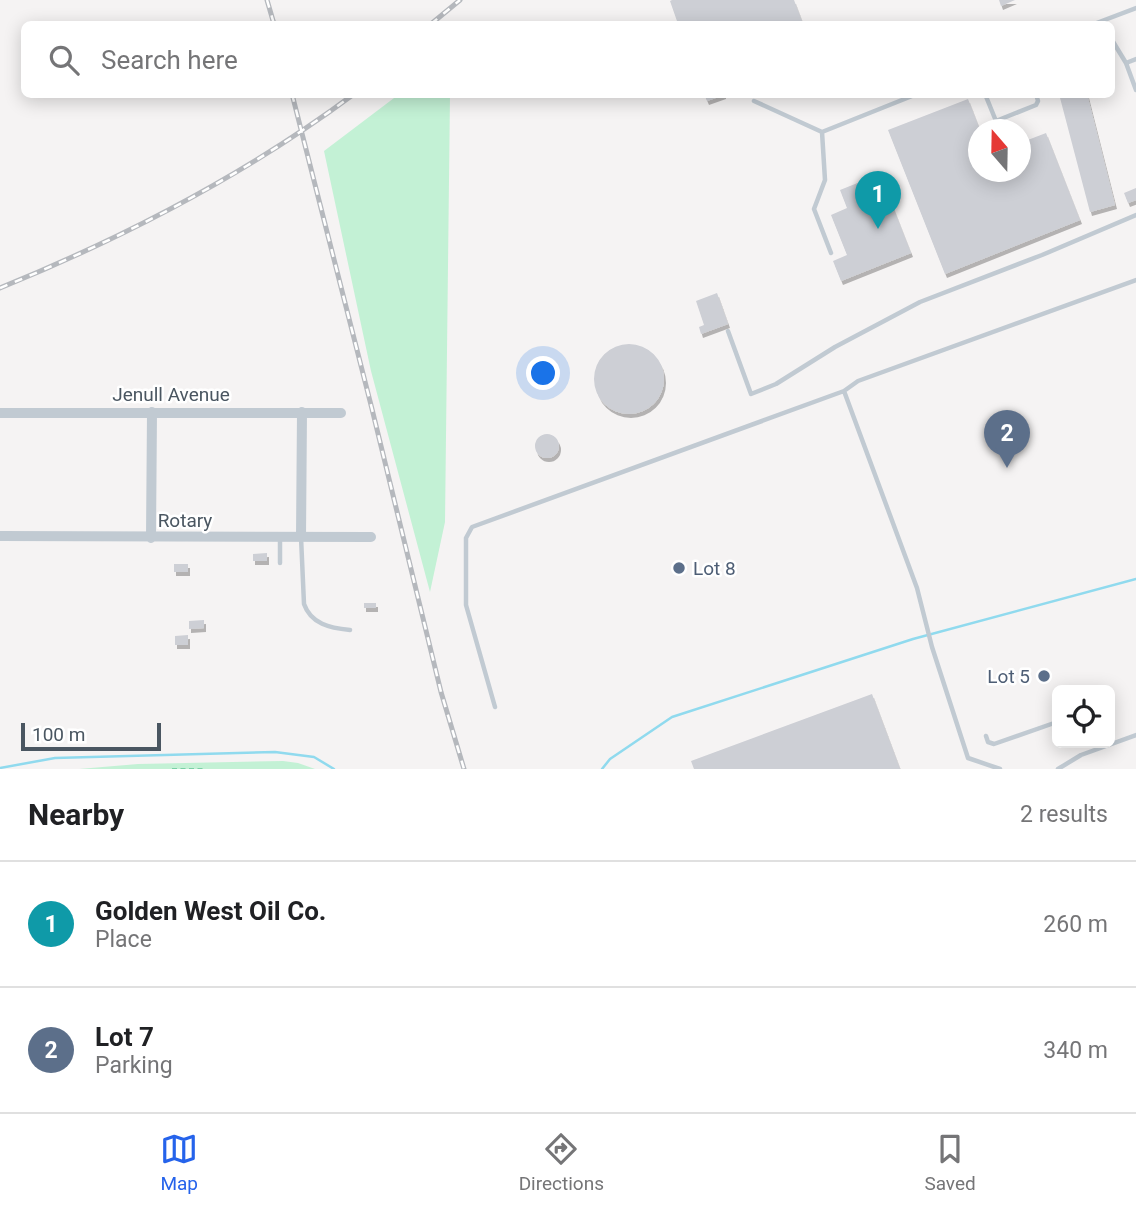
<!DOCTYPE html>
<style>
:root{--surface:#fff;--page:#f2f2f2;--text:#202124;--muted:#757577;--line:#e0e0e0;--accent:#2563eb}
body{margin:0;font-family:Roboto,sans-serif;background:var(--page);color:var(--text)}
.controls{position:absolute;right:21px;bottom:21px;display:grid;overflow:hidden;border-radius:10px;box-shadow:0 4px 18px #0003}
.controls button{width:63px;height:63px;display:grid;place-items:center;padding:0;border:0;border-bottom:2px solid var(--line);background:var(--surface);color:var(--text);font:35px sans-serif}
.compass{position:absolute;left:968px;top:119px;width:63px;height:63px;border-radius:50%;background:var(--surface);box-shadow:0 4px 18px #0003;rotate:340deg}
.scale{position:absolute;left:21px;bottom:18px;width:140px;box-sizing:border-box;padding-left:7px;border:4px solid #4a5661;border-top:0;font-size:19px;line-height:24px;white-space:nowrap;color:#4a5661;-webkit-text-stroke:5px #fff;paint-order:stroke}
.you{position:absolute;left:544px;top:374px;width:24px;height:24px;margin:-18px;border:5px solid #fff;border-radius:50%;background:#1a73e8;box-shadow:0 0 0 10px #1a73e833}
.badge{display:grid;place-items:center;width:46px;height:46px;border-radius:50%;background:var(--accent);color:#fff;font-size:23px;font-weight:700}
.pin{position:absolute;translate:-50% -58px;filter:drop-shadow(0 2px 4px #0008)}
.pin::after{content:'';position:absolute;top:37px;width:24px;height:21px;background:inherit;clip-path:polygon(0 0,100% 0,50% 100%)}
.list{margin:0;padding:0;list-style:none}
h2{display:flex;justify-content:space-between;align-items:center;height:91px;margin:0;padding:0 28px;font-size:30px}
h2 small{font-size:23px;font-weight:400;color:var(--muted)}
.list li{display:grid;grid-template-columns:46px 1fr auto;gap:21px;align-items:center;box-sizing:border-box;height:126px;padding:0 28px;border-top:2px solid var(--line)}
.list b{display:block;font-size:26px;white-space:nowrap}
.list p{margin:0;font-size:23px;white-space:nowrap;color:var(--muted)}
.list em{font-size:23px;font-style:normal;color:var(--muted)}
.icon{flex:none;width:38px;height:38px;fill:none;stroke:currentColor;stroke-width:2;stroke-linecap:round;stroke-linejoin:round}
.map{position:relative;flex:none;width:1136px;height:769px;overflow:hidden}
.search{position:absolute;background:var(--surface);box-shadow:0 4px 18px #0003;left:21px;right:21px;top:21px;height:77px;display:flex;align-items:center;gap:18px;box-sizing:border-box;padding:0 24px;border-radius:10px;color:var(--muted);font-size:26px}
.sheet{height:343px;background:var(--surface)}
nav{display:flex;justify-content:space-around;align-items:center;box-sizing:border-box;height:98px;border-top:2px solid var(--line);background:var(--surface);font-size:19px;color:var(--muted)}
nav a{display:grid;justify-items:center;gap:4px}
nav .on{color:var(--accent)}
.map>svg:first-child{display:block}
.green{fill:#c3f1d5}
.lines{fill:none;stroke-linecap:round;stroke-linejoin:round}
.stream{stroke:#90daee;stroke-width:2.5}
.building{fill:#cdcfd5;filter:url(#shadow)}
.path{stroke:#7ad0a6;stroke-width:2;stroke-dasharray:5 3.5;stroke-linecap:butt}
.service{stroke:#c1cad2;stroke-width:4.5}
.minor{stroke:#c1cad2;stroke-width:10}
.rail-casing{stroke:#b5b8bd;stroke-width:5}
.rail{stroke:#fff;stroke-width:2.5;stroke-dasharray:8;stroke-linecap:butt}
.service-dot{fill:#5c6f8a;stroke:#fff;stroke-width:2.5}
.labels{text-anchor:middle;stroke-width:5;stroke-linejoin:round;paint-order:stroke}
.street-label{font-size:19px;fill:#4a5661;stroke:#fff}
.service-label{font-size:19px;fill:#4e5e75;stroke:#fff;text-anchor:start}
</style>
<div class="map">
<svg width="1136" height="769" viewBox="0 0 1136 769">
<defs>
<filter id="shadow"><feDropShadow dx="2" dy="4" stdDeviation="0" flood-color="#0004"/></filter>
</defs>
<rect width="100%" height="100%" fill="#f5f3f3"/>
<path class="green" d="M398,95H450L445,522L430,592L371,371L324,151Z
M283,761L298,763L315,769H79L138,764Z"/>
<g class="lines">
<path class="stream" d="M0,768L55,758L275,752L314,757L334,769
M602,769L610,759L672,717L913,639L1136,579"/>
</g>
<path class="building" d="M672,0H794L803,24H678L670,1Z
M999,0H1015L1001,6Z
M704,94H724V95L707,101Z
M1059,94H1087L1115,205L1090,212Z
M968,99L980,130H978V172H1020V143L1046,133L1080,220L945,274L888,130Z
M880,174L911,253L841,281L833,261L847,255L831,215L847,208L840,190Z
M1136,188V200L1128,203L1124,193Z
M717,293L728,324L701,334L699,327L704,325L696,301Z
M594 379a35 35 0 1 1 70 0a35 35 0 1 1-70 0Z
M535 446a12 12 0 1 1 24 0a12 12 0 1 1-24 0Z
M267,553V561H253V554Z
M174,564H188V572H174Z
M364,603H376V608H364Z
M204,620V628L189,629V621Z
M188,635V645H175V636Z
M872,694L900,769H694L691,761Z"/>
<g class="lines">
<path class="path" d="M172,769H203"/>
<path class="service" d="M1094,24L1136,8
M1112,40L1126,63L1136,59
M1126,63L1136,90
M985,94L996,121L1036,105L1038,101L1036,94
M754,101L822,132
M822,132L825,180L814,209L831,253
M822,132L917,94
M728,331L751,394L776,384L835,347L920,302L1042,255L1136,215
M844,391L917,588L932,647L968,758L1000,769
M280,537V563
M301,537L304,604C311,624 330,628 350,630
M495,707L466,605V538L472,527L844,391L858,381L1136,280
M986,736L988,742L994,744L1057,722
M1058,769L1081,755L1136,735"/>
<path class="minor" d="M0,413H341
M0,536L371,537
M301,537L302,412
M151,538L152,412"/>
<defs>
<path id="rail" d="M267,0L274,24
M431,24L460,0
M292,94L372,409L441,692L464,769
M0,288C125,237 245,175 354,94"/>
</defs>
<use href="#rail" class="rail-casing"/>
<use href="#rail" class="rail"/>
</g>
<g class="service-dot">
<circle cx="679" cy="568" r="7"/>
<circle cx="1044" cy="676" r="7"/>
</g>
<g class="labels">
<g class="street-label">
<text x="171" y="401">Jenull Avenue</text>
<text x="185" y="527">Rotary</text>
</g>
<g class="service-label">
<text x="693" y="575">Lot 8</text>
<text x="1030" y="683" text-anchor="end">Lot 5</text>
</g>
</g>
</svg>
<div class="controls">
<button><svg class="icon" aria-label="locate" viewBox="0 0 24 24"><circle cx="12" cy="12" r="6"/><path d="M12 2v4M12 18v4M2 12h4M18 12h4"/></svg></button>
</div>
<svg class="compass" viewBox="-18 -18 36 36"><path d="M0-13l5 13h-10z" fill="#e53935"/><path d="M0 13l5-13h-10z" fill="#757577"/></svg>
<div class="scale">100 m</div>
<div class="you"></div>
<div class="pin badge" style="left:878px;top:229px;background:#0f9aa8">1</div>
<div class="pin badge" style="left:1007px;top:468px;background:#5c6f8a">2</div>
<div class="search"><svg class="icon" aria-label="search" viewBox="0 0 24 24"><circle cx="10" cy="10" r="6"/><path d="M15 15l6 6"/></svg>Search here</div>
</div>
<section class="sheet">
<h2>Nearby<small>2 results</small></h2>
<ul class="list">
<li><span class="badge" style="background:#0f9aa8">1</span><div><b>Golden West Oil Co.</b><p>Place</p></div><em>260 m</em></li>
<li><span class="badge" style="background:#5c6f8a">2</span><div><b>Lot 7</b><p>Parking</p></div><em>340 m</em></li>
</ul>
</section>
<nav>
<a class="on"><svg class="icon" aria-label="map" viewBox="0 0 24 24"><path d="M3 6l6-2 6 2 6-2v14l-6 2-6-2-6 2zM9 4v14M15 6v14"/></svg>Map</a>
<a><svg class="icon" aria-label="directions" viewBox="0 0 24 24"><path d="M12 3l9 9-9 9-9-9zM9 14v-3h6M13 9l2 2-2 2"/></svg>Directions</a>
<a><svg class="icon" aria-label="saved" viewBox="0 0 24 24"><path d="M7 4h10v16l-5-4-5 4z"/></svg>Saved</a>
</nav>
